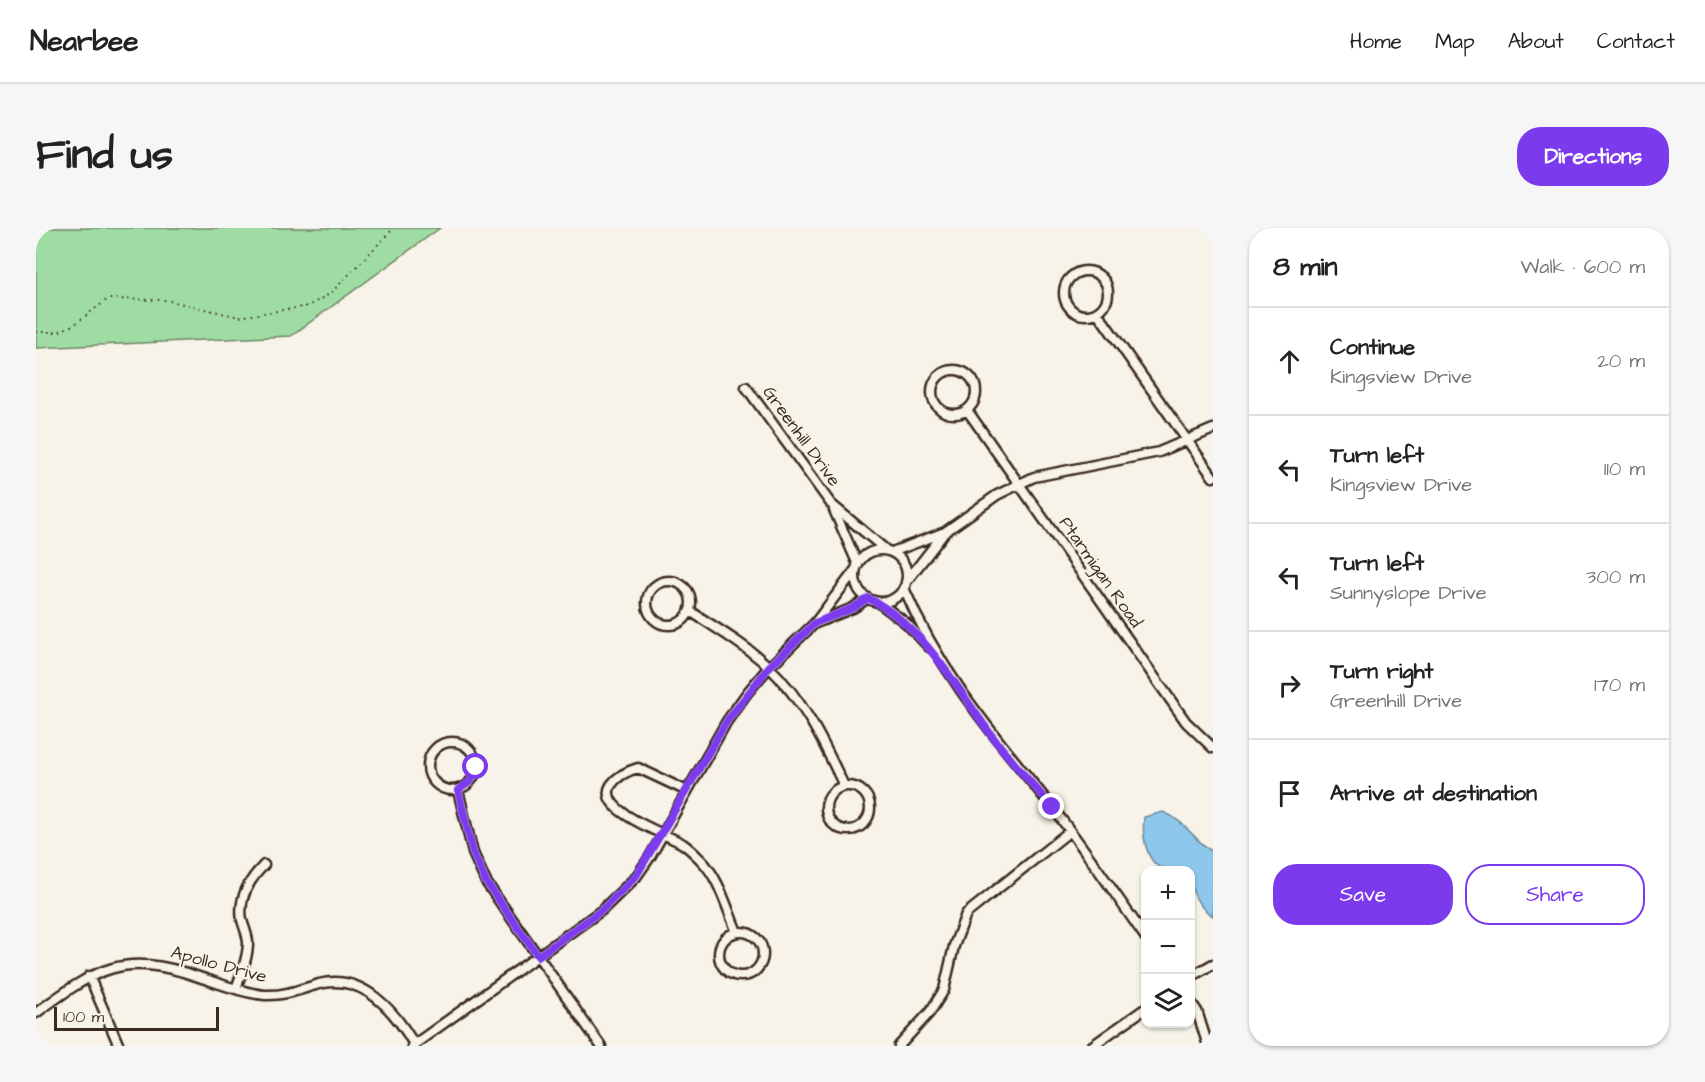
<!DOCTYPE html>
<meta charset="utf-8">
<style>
:root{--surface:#fff;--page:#f6f6f6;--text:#222;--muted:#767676;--line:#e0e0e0;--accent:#7c3aed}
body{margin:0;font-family:"Architects Daughter",sans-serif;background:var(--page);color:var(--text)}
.controls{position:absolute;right:18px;bottom:18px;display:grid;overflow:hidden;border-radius:12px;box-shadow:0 2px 4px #0004}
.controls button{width:54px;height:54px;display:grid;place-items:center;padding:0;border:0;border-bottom:2px solid var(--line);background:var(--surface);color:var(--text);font:30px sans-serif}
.scale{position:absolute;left:18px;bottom:15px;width:165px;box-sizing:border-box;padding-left:6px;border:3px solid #3b2a1e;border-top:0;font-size:16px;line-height:21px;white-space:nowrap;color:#3b2a1e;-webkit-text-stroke:4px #f7f3e8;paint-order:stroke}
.stop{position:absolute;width:18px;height:18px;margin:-14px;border:4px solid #7c3aed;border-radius:50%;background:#fff}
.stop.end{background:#7c3aed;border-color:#fff;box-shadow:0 2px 6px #0008}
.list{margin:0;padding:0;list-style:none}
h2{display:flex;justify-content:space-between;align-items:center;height:78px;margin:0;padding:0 24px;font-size:26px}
h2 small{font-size:20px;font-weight:400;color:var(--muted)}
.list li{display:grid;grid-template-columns:39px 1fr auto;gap:18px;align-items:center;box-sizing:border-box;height:108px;padding:0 24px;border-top:2px solid var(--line)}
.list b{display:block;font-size:22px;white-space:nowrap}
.list p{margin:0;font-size:20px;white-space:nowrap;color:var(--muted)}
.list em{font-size:20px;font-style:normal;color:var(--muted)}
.actions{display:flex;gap:12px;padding:18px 24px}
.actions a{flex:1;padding:14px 0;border:2px solid var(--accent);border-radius:24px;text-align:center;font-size:21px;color:var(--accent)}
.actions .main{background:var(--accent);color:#fff}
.icon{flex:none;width:33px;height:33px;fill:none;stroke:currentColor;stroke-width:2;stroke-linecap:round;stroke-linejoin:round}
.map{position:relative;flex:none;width:1177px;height:818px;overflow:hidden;border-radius:24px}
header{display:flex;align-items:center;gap:36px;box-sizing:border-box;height:84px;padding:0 30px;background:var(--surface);border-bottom:2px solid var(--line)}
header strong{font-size:28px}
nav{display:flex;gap:33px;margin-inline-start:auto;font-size:21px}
.intro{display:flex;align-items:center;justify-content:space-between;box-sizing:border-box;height:144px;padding:0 36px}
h1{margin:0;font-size:42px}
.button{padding:15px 27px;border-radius:24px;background:var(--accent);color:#fff;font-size:21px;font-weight:700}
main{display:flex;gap:36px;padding:0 36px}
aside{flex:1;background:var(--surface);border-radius:24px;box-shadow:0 2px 4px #0004}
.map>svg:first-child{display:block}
.green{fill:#9fdca4;stroke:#6d8361;stroke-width:1.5}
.water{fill:#8dc7ec;stroke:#6c889a;stroke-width:1.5}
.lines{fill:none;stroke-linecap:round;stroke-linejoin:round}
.street-casing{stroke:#3b2a1e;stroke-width:13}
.path{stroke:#3b2a1e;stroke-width:2;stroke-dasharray:1.5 4.5;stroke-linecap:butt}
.street{stroke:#f7f3e8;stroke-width:8}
.route{stroke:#7c3aed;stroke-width:8}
.labels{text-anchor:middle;stroke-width:4.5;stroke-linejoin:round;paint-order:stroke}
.street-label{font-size:18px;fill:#3b2a1e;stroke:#f7f3e8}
</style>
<header>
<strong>Nearbee</strong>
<nav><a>Home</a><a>Map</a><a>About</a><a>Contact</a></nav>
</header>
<div class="intro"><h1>Find us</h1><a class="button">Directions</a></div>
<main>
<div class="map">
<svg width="1177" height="818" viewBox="0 0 1177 818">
<rect width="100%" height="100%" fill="#f7f3e8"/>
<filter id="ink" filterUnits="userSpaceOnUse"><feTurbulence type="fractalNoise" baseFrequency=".0167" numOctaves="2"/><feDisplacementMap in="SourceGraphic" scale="12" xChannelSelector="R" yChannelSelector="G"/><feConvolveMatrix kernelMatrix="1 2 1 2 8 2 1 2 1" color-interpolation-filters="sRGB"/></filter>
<g filter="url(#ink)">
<path class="green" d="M0,0H404L255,108L0,120Z"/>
<path class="water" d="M1127,584C1149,592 1158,613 1177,624V688C1160,678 1154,661 1154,642C1147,642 1138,644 1130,642C1109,637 1106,606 1108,589Z"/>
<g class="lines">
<defs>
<path id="street" d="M1028 65a22 22 0 1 1 44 0a22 22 0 1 1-44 0Z
M1061,84L1177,249
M896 164a22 22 0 1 1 44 0a22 22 0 1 1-44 0Z
M710,159L795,276L850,322
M931,182L1150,494L1177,520
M798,282L822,337
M819 348a26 26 0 1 1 52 0a26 26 0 1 1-52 0Z
M856,324L909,304L961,267L998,249L1123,224L1177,201
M611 375a22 22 0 1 1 44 0a22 22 0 1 1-44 0Z
M870,354L909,304
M868,360C904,446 958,507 1016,579C1049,621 1079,666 1110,710
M842,374L870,395L893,419
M654,383C680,400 709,417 732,438C767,471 788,515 808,558
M780,395L817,380L832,370
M392 538a24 24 0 1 1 48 0a24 24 0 1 1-48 0Z
M790 580a22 22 0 1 1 44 0a22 22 0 1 1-44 0Z
M422,562L437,625L450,654L565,818
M651,563L602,540C591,543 582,547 575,557C559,583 631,606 647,616C653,620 659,626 664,631C683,649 691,681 701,704
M683 726a22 22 0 1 1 44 0a22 22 0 1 1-44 0Z
M53,748L83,818
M1154,749L1177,736
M200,761C205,746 212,730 212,715C212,707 208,700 206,692C202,670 213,652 228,637
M1154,773L1161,783L1172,818
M0,785C61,740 87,723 163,749C185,756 207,765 229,767C249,768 265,761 283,756C327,745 359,783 379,818
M376,818L566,682L600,649L614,629L691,493L711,465L733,439L779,395L820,341
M863,818L894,784L908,762L918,718L930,686L1034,603
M1056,818L1110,780"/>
</defs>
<use href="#street" class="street-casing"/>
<path class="path" d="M0,104H22L39,96L72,71L130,72L203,89L272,78L294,66L358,0"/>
<use href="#street" class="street"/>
</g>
</g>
<g class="lines" filter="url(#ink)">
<path class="route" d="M440,539L435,553L422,562L437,625L450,654L502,728L566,682L600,648L691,493L733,439L779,395L817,380L832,370C891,400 920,461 959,512C977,535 997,557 1016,579"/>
</g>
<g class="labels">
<g class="street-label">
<text transform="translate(766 208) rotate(54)" y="6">Greenhill Drive</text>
<text transform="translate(1065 344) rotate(55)" y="6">Ptarmigan Road</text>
<text transform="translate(183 736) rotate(15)" y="6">Apollo Drive</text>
</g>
</g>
</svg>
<div class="controls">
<button>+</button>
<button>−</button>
<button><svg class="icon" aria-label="layers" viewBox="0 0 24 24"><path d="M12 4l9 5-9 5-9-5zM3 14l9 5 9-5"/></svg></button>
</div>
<div class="scale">100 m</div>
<div class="stop" style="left:440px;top:539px"></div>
<div class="stop end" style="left:1016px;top:579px"></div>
</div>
<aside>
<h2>8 min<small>Walk · 600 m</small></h2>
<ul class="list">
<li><svg class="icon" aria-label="ahead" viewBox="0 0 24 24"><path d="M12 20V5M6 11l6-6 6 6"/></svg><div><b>Continue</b><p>Kingsview Drive</p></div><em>20 m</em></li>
<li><svg class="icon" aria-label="left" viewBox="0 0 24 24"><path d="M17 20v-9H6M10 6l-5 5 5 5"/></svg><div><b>Turn left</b><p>Kingsview Drive</p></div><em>110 m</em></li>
<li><svg class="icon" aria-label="left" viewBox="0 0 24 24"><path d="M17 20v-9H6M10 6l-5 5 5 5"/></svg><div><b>Turn left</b><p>Sunnyslope Drive</p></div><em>300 m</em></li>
<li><svg class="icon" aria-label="right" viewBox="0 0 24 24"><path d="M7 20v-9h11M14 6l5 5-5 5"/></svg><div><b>Turn right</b><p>Greenhill Drive</p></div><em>170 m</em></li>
<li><svg class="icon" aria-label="arrive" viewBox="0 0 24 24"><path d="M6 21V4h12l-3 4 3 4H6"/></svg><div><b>Arrive at destination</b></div></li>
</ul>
<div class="actions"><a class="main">Save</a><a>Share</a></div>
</aside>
</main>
